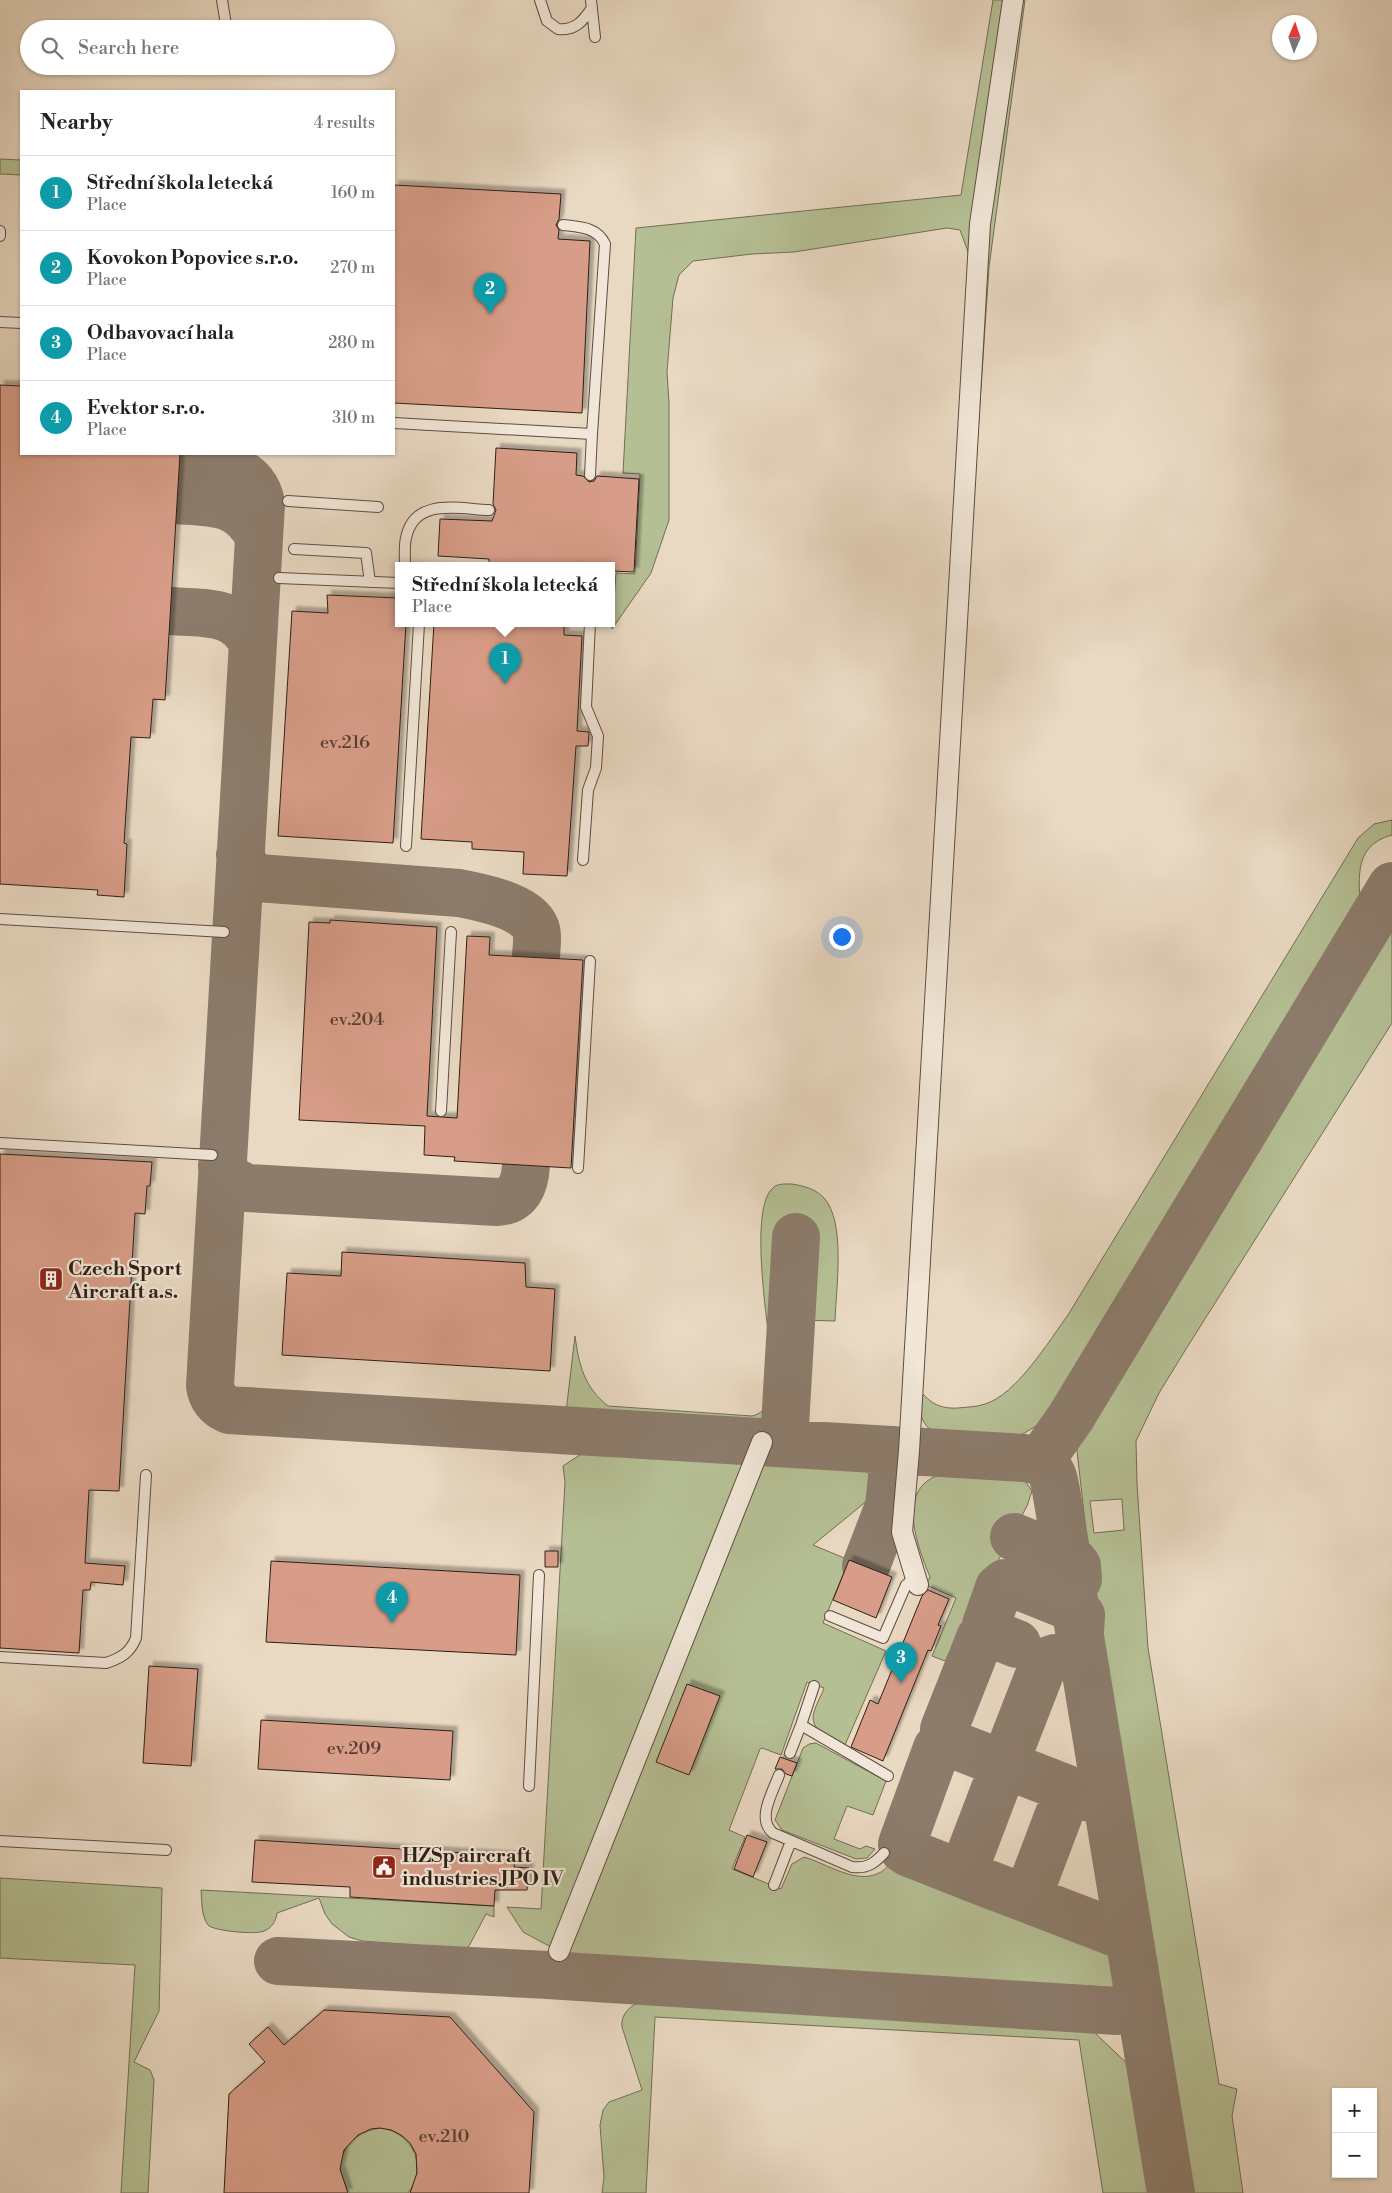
<!DOCTYPE html>
<meta charset="utf-8">
<style>
:root{--surface:#fff;--page:#f6f6f6;--text:#222;--muted:#767676;--line:#e0e0e0;--accent:#7c3aed}
body{margin:0;font-family:"Libre Bodoni",serif;background:var(--page);color:var(--text)}
.controls{position:absolute;right:15px;bottom:15px;display:grid;overflow:hidden;border-radius:0px;box-shadow:0 1px 4px #0004}
.controls button{width:45px;height:45px;display:grid;place-items:center;padding:0;border:0;border-bottom:1px solid var(--line);background:var(--surface);color:var(--text);font:25px sans-serif}
.compass{position:absolute;left:1272px;top:15px;width:45px;height:45px;border-radius:50%;background:var(--surface);box-shadow:0 1px 4px #0004;rotate:2deg}
.you{position:absolute;left:841px;top:936px;width:18px;height:18px;margin:-12px;border:4px solid #fff;border-radius:50%;background:#1a73e8;box-shadow:0 0 0 8px #1a73e833}
.badge{display:grid;place-items:center;width:32px;height:32px;border-radius:50%;background:var(--accent);color:#fff;font-size:16px;font-weight:700}
.pin{position:absolute;translate:-50% -41px;filter:drop-shadow(0 1px 2px #0008)}
.pin::after{content:'';position:absolute;top:26px;width:18px;height:15px;background:inherit;clip-path:polygon(0 0,100% 0,50% 100%)}
.popup{position:absolute;left:395px;top:562px;width:220px;height:65px;box-sizing:border-box;display:grid;place-content:center;border-radius:0px;background:var(--surface);filter:drop-shadow(0 1px 4px #0005);font-size:16px;white-space:nowrap;color:var(--muted)}
.popup b{font-size:19px;color:var(--text)}
.popup::after{content:'';position:absolute;left:50%;top:100%;margin-left:-10px;border:10px solid transparent;border-top-color:var(--surface)}
.list{margin:0;padding:0;list-style:none}
h2{display:flex;justify-content:space-between;align-items:center;height:65px;margin:0;padding:0 20px;font-size:21px}
h2 small{font-size:16px;font-weight:400;color:var(--muted)}
.list li{display:grid;grid-template-columns:32px 1fr auto;gap:15px;align-items:center;box-sizing:border-box;height:75px;padding:0 20px;border-top:1px solid var(--line)}
.list b{display:block;font-size:19px;white-space:nowrap}
.list p{margin:0;font-size:16px;white-space:nowrap;color:var(--muted)}
.list em{font-size:16px;font-style:normal;color:var(--muted)}
.icon{flex:none;width:28px;height:28px;fill:none;stroke:currentColor;stroke-width:2;stroke-linecap:round;stroke-linejoin:round}
.map{position:relative;flex:none;width:1392px;height:2193px;overflow:hidden}
.search{position:absolute;background:var(--surface);box-shadow:0 1px 4px #0004;left:20px;top:20px;width:375px;height:55px;display:flex;align-items:center;gap:12px;box-sizing:border-box;padding:0 18px;border-radius:28px;color:var(--muted);font-size:19px}
.panel{position:absolute;background:var(--surface);box-shadow:0 1px 4px #0004;left:20px;top:90px;width:375px;height:365px;border-radius:0px}
.map>svg:first-child{display:block}
.green{fill:#b5bf94;stroke:#726e55;fill-rule:evenodd}
.lines{fill:none;stroke-linecap:round;stroke-linejoin:round}
.taxiway{stroke:#8c7c6c;stroke-width:48}
.building{fill:#d89d88;stroke:#2e1e16;filter:url(#shadow)}
.lane-casing{stroke:#5d4d41;stroke-width:12}
.street-casing{stroke:#5d4d41;stroke-width:22}
.lane{stroke:#f1e6d7;stroke-width:10}
.street{stroke:#f1e6d7;stroke-width:20}
.labels{text-anchor:middle;stroke-width:4.5;stroke-linejoin:round;paint-order:stroke}
.number-label{font-size:18px;fill:#583e32}
.poi-label{font-size:20px;font-weight:bold;fill:#2e1e16;stroke:#f1e6d7;text-anchor:start}
</style>
<div class="map">
<svg width="1392" height="2193" viewBox="0 0 1392 2193">
<defs>
<filter id="shadow"><feDropShadow dx="4.5" dy="-4.5" stdDeviation="1" flood-color="#0004"/></filter>
</defs>
<rect width="100%" height="100%" fill="#e9d9c2"/>
<filter id="stains"><feTurbulence type="fractalNoise" baseFrequency=".004" numOctaves="4"/><feColorMatrix values="0 0 0 0 .2 0 0 0 0 .09 0 0 0 0 .02 0 0 0 .5 -.17"/></filter>
<radialGradient id="worn" r=".72"><stop offset=".6" stop-color="#630" stop-opacity="0"/><stop offset="1" stop-color="#630" stop-opacity=".3"/></radialGradient>
<path class="green" d="M993,0H1006L971,260L960,230L947,228L794,252L752,254L693,261L679,275L673,298L667,372L669,403V520L651,573L612,629L616,573L635,574L640,474L623,473L636,228L961,195Z
M1020,0H1025L989,267L962,675L989,216Z
M0,159L21,160V175L0,174Z
M1392,820V835C1350,846 1360,884 1361,918L1068,1403L1066,1401L1043,1422L1016,1438L941,1435C920,1429 918,1409 919,1389C930,1404 941,1409 958,1408C967,1407 977,1407 985,1404C1016,1395 1049,1341 1068,1315L1358,838L1374,824Z
M1392,922V1023L1186,1349L1159,1393L1136,1441L1137,1484L1148,1648L1219,2084L1237,2089L1232,2116L1243,2193H1185L1095,1645L1094,1602L1076,1442L1086,1414L1084,1413L1329,1005L1340,1004ZM1122,1499L1124,1530L1094,1533L1090,1501Z
M792,1184C804,1186 816,1189 824,1198C846,1222 836,1289 835,1321L800,1320L807,1236L796,1237L788,1234L778,1391C775,1406 772,1419 755,1422L566,1412L575,1336C579,1365 584,1387 608,1406L752,1416C773,1411 773,1387 773,1369C769,1334 749,1215 771,1190C776,1183 784,1184 792,1184Z
M586,1451L745,1462L551,1947L523,1932L507,1907L541,1909L565,1482L563,1466Z
M761,1463L859,1468C869,1471 874,1478 874,1489L868,1500L813,1545L849,1560L823,1623L886,1651L845,1745C833,1742 814,1733 813,1718C813,1709 821,1697 824,1688L807,1682L781,1755L762,1748L760,1749L729,1830L745,1837L732,1869L781,1889L792,1864L804,1857C826,1863 856,1885 879,1873C886,1870 890,1863 895,1857L1105,1941L1117,1955L1122,1983C1114,1989 1108,1994 1098,1994L577,1962L567,1956Z
M946,1473L1015,1477L1025,1481L1032,1491L1027,1506L945,1661L932,1656L956,1598L926,1585L930,1577C916,1543 894,1484 946,1473Z
M816,1743L886,1781L873,1815L847,1806L834,1839L860,1849L866,1846L875,1849L867,1858L856,1859L782,1830L775,1820L803,1748L809,1744Z
M0,1878L162,1888L159,2011L134,2062L150,2070L154,2080L148,2193H121L135,1965L0,1958Z
M201,1890L494,1906V1917L486,1914L469,1946L462,1951H456L416,1945L362,1941L349,1937L332,1924L325,1914L319,1898L277,1913C276,1921 272,1928 264,1931C256,1935 213,1931 208,1925C201,1916 202,1900 201,1890Z
M655,1998L1074,2024L1087,2027L1094,2032L1137,2073L1157,2193H1103L1079,2040L655,2017L646,2193H602L604,2177L600,2125L603,2110L609,2102L642,2090L622,2027C620,2009 639,2000 655,1998Z
M383,2128C414,2135 428,2167 408,2193H350C327,2164 348,2130 383,2128Z"/>
<g class="lines">
<path class="taxiway" d="M179,466L233,470C248,475 259,488 261,504L210,1386C212,1398 218,1405 229,1410L1024,1458L1040,1461L1071,1417L1392,886
M177,500C213,503 241,500 259,537
M171,611C204,614 235,608 253,643
M240,855L248,873L258,878L459,893C480,897 526,906 535,927C539,935 536,949 536,958
M222,1166L231,1180L247,1188L497,1202C519,1201 525,1184 526,1165
M784,1443L796,1237
M1040,1461C1055,1470 1055,1486 1058,1502L1171,2193
M1014,1537L1073,1561L1077,1566L1078,1579
M866,1566L889,1506L895,1450
M990,1633L983,1635L980,1638L944,1729V1737L949,1743L1101,1802L1107,1810
M1017,1644L990,1633L986,1625L999,1588L1005,1583L1016,1585L1076,1609L1081,1615L1080,1633
M1055,1658L1046,1661L1043,1665L1008,1755L1009,1763L1013,1768L1005,1769L1001,1773L966,1865V1871L970,1877L1124,1936L1129,1942
M949,1743L941,1744L937,1748L902,1844L903,1849L909,1853L970,1877
M1035,1901L1030,1891L1064,1801L1068,1795L1077,1793
M278,1961L548,1975L1117,2011C1130,2009 1134,2002 1137,1990"/>
</g>
<path class="building" d="M394,185L561,194L559,219L556,225L559,230L558,239L590,241L582,413L394,403Z
M0,385L21,386V454H180L165,700L153,699L150,738L131,737L124,843L127,844L124,897L97,895L98,890L0,884Z
M496,448L577,453L576,475L583,476L589,482L594,481L597,476L639,479L634,572L611,571V565H519L489,563V559L438,556L440,519L492,521L496,510L493,504Z
M327,595L399,598V623H406L393,843L278,836L292,611L328,613Z
M434,623H564V635L582,636L577,731L589,732L588,746H576L567,876L523,874L524,852L472,849V842L421,839Z
M330,920L437,927L427,1116L457,1118L467,936L490,937L489,955L583,960L571,1168L454,1161L455,1157L424,1155L425,1126L299,1120L309,922L330,923Z
M0,1154L152,1162L150,1186H147L145,1214L135,1213L119,1491L89,1490L85,1563L125,1566L123,1585L91,1582L90,1590H83L79,1653L0,1648Z
M342,1252L525,1263L526,1287L555,1289L550,1371L282,1355L287,1273L341,1276Z
M545,1551H558V1567H545Z
M849,1560L892,1577L876,1618L833,1600Z
M271,1561L520,1575L516,1655L266,1642Z
M928,1590L949,1599L938,1625L941,1626L931,1651L928,1650L883,1761L851,1747L870,1700L878,1704L922,1596Z
M149,1666L198,1669L191,1766L143,1763Z
M687,1684L720,1696L689,1775L656,1762Z
M261,1720L453,1731L450,1780L258,1769Z
M780,1757L797,1763L792,1776L786,1774L782,1769H775Z
M747,1835L767,1842L753,1877L734,1869Z
M255,1840L515,1856L514,1867L529,1868L527,1890H495L494,1906L350,1897V1887L252,1882Z
M324,2010L450,2017L534,2112L529,2193H410L417,2173L416,2154L410,2143L401,2135L391,2130L380,2128L371,2129L358,2135L344,2150L340,2169L348,2193H224L229,2094L265,2062L249,2044L268,2027L284,2045Z"/>
<g class="lines">
<defs>
<path id="lane" d="M222,0L226,25
M540,0L547,21L558,29C575,31 583,21 592,8
M591,0L595,37
M0,236V231
M0,322L21,323
M394,423L592,434L605,244C597,227 580,227 563,225
M590,475L592,434
M288,501L378,507
M294,549L366,553L370,582
M405,565C405,556 404,546 406,538C414,497 459,509 489,510
M279,578L399,583
M406,846L419,624
M583,860L588,790L596,768L598,736L586,707L590,623
M0,919L224,932
M441,1111L451,932
M0,1143L212,1155
M578,1168L590,961
M830,1616L883,1638L906,1585L916,1577
M0,1657L106,1663C121,1658 130,1653 136,1638L146,1475
M814,1686L801,1725L888,1776
M790,1753L801,1725
M779,1775C773,1792 756,1819 773,1833L852,1867C867,1869 875,1863 884,1853
M529,1786L539,1575
M0,1841L166,1850
M774,1885L791,1841"/>
<path id="street" d="M918,1585L902,1532L909,1451L980,224L1013,0
M559,1951L762,1442"/>
</defs>
<use href="#lane" class="lane-casing"/>
<use href="#street" class="street-casing"/>
<use href="#lane" class="lane"/>
<use href="#street" class="street"/>
</g>
<defs>
<symbol id="building-square" viewBox="-11 -11 22 22"><rect x="-9" y="-9" width="18" height="18" rx="4" fill="#8f2418" stroke="#f1e6d7"/><path d="M-4-6H4V6H1V3H-1V6H-4ZM-2.5-4.3h1.7v1.8h-1.7ZM.8-4.3h1.7v1.8H.8ZM-2.5-1h1.7V.8h-1.7ZM.8-1h1.7V.8H.8Z" fill="#fff"/></symbol>
<symbol id="civic-square" viewBox="-11 -11 22 22"><rect x="-9" y="-9" width="18" height="18" rx="4" fill="#8f2418" stroke="#f1e6d7"/><path d="M-.6-6.5H3V-4.5H.6V-3L4-1V1h2V6H-6V1h2V-1L-.6-3ZM-1.2 2.5V6h2.4V2.5Z" fill="#fff"/></symbol>
</defs>
<g fill-rule="evenodd">
<use href="#building-square" x="37" y="1265" width="28" height="28"/>
<use href="#civic-square" x="370" y="1853" width="28" height="28"/>
</g>
<g class="labels">
<g class="number-label">
<text x="345" y="748">ev.216</text>
<text x="357" y="1025">ev.204</text>
<text x="354" y="1754">ev.209</text>
<text x="444" y="2142">ev.210</text>
</g>
<g class="poi-label">
<text x="68" y="1275">Czech Sport<tspan x="68" dy="23">Aircraft a.s.</tspan></text>
<text x="402" y="1862">HZSp aircraft<tspan x="402" dy="23">industries JPO IV</tspan></text>
</g>
</g>
<rect width="100%" height="100%" filter="url(#stains)"/>
<rect width="100%" height="100%" fill="url(#worn)"/>
</svg>
<div class="controls">
<button>+</button>
<button>−</button>
</div>
<svg class="compass" viewBox="-18 -18 36 36"><path d="M0-13l5 13h-10z" fill="#e53935"/><path d="M0 13l5-13h-10z" fill="#767676"/></svg>
<div class="you"></div>
<div class="pin badge" style="left:505px;top:684px;background:#0f9aa8">1</div>
<div class="popup"><b>Střední škola letecká</b>Place</div>
<div class="pin badge" style="left:490px;top:314px;background:#0f9aa8">2</div>
<div class="pin badge" style="left:901px;top:1683px;background:#0f9aa8">3</div>
<div class="pin badge" style="left:392px;top:1623px;background:#0f9aa8">4</div>
<div class="search"><svg class="icon" aria-label="search" viewBox="0 0 24 24"><circle cx="10" cy="10" r="6"/><path d="M15 15l6 6"/></svg>Search here</div>
<section class="panel">
<h2>Nearby<small>4 results</small></h2>
<ul class="list">
<li><span class="badge" style="background:#0f9aa8">1</span><div><b>Střední škola letecká</b><p>Place</p></div><em>160 m</em></li>
<li><span class="badge" style="background:#0f9aa8">2</span><div><b>Kovokon Popovice s.r.o.</b><p>Place</p></div><em>270 m</em></li>
<li><span class="badge" style="background:#0f9aa8">3</span><div><b>Odbavovací hala</b><p>Place</p></div><em>280 m</em></li>
<li><span class="badge" style="background:#0f9aa8">4</span><div><b>Evektor s.r.o.</b><p>Place</p></div><em>310 m</em></li>
</ul>
</section>
</div>
